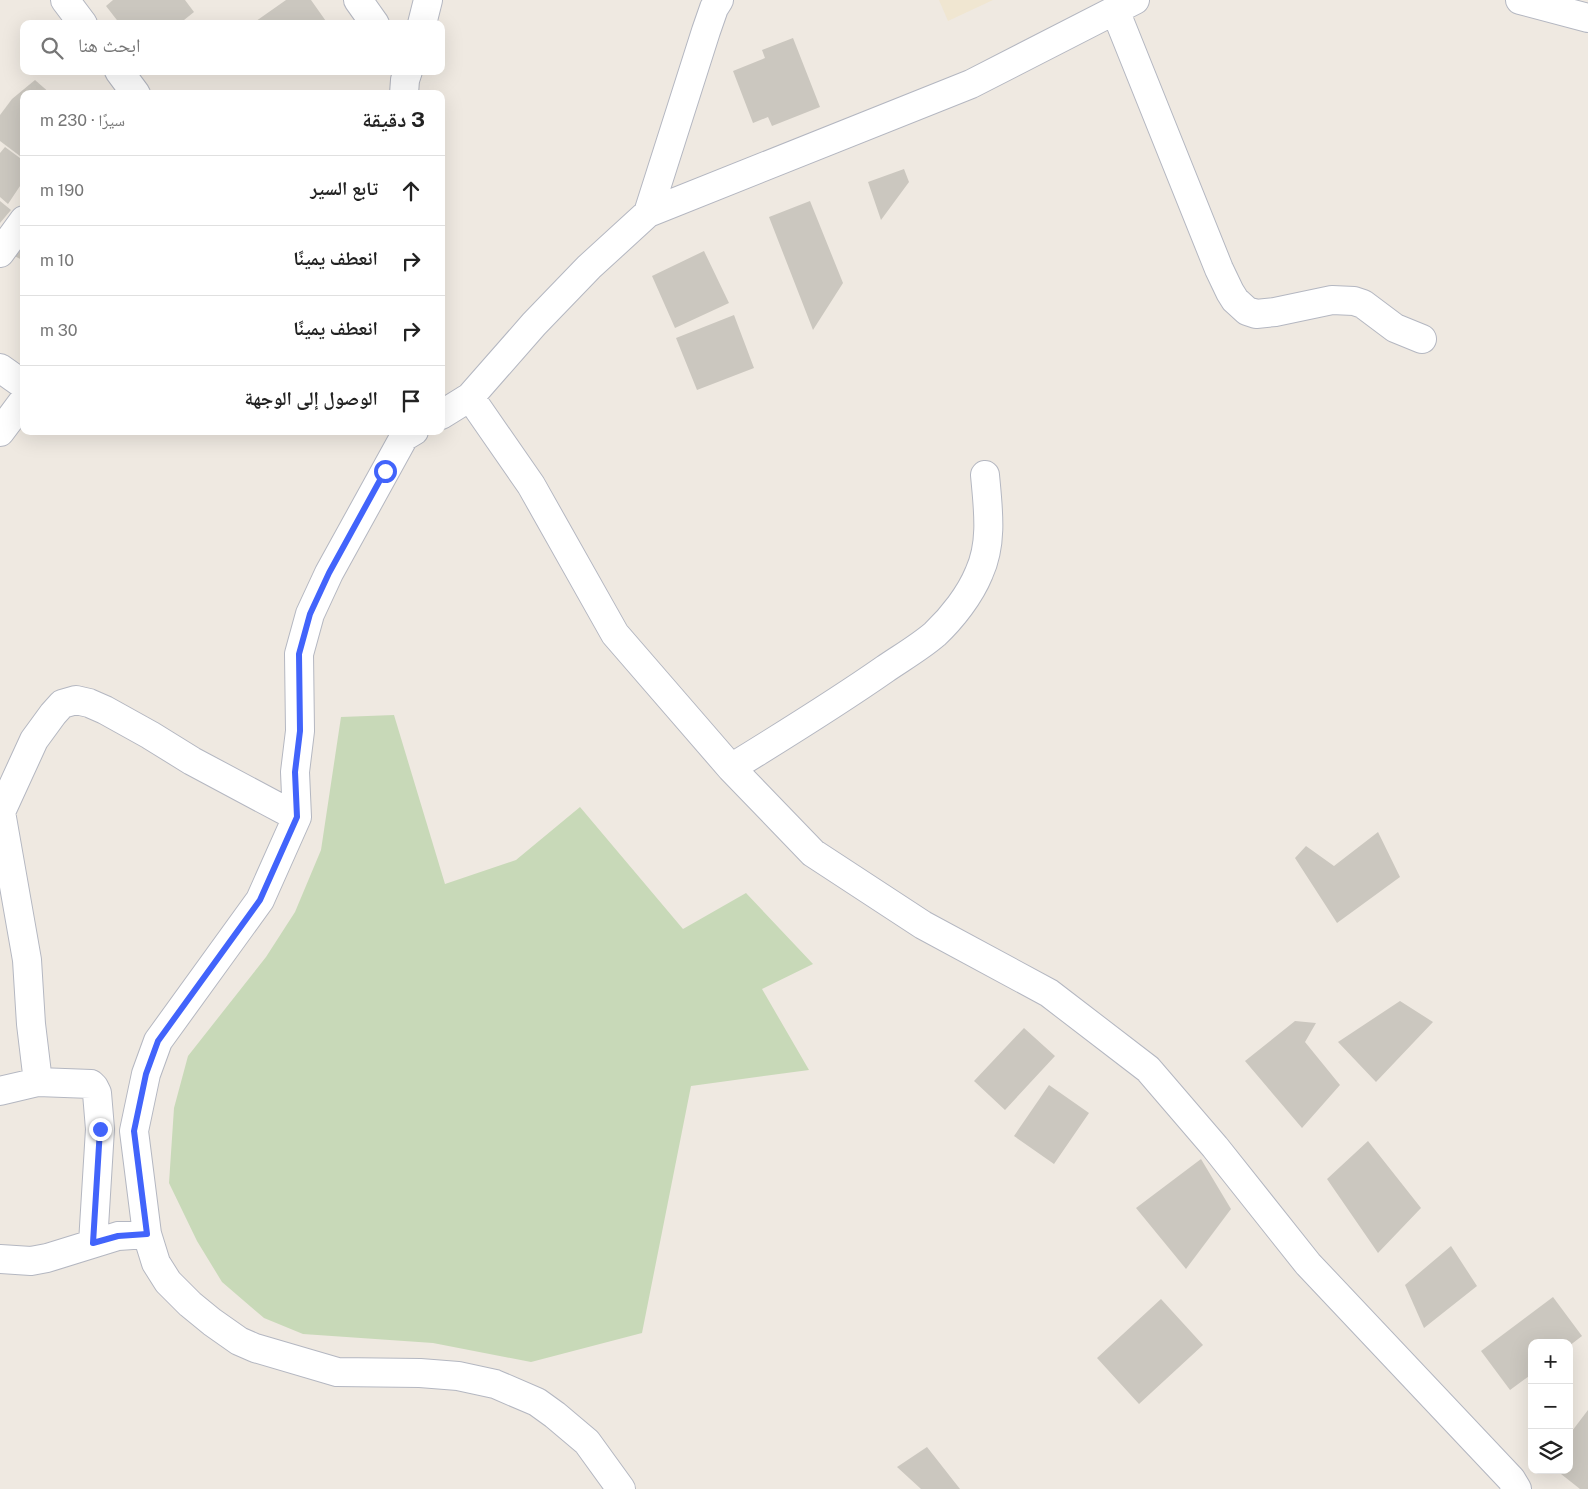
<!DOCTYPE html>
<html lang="ar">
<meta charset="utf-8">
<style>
:root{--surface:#fff;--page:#f2f2f2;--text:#222;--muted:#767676;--line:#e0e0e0}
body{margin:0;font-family:"Public Sans","Noto Naskh Arabic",sans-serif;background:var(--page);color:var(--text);direction:rtl}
.controls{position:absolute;right:15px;bottom:15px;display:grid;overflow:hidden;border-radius:10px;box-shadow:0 5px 20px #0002}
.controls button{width:45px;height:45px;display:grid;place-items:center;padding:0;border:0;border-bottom:1px solid var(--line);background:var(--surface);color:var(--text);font:25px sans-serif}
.stop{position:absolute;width:15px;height:15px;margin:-11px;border:4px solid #4264fb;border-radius:50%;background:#fff}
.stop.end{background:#4264fb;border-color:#fff;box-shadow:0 1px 5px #0008}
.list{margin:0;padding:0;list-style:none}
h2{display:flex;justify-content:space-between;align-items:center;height:65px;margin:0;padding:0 20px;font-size:21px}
h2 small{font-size:16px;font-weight:400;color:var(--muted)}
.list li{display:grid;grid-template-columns:32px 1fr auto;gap:15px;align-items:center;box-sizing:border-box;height:70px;padding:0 20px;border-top:1px solid var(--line)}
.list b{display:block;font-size:19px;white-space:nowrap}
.list em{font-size:16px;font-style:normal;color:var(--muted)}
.icon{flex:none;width:28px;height:28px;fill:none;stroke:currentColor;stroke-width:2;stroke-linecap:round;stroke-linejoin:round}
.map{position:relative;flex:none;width:1588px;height:1489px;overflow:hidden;direction:ltr}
.search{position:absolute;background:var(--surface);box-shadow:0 5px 20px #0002;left:20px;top:20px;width:425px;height:55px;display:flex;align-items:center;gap:12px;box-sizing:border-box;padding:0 18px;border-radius:10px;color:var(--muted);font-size:19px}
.panel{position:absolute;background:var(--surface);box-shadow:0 5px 20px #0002;left:20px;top:90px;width:425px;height:345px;border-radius:10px;direction:rtl}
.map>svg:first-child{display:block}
.education{fill:#f0e6d1}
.cemetery{fill:#c8d9b8}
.building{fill:#cbc7bf}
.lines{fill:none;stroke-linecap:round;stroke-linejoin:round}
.minor-casing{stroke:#b4b7c1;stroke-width:30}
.minor{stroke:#fff;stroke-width:28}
.route{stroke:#4264fb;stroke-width:6}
</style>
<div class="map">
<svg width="1588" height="1489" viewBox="0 0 1588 1489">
<rect width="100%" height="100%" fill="#efe9e1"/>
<path class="education" d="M939,0H993L948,21Z"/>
<path class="cemetery" d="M394,715L445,884L516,860L580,807L683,929L746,893L813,964L762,989L809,1070L691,1086L642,1333L531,1362L433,1343L303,1334L264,1318L222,1282L197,1241L169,1183L174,1108L188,1056L266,957L295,912L321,850L341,717Z"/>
<path class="building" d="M113,0H185L194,12L179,24H120L106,6Z
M286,0H311L328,24H252Z
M793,38L820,107L772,126L768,117L753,123L733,71L765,58L762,50Z
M35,80L51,94H24V127L21,130L24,132V159L0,141V115L12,99Z
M5,147L24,161V180L8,204L0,197V153Z
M904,169L909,182L881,220L868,182Z
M0,201L11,210L0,223Z
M810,201L843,283L813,330L769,217Z
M24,224V261L7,252Z
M704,251L729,303L675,328L652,276Z
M734,315L754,368L697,390L676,338Z
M1378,832L1400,877L1337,923L1295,858L1306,846L1334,866Z
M1400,1001L1433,1022L1376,1082L1338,1042Z
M1295,1021L1316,1023L1305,1042L1340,1085L1302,1128L1245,1061Z
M1024,1028L1055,1056L1005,1110L974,1081Z
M1049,1085L1089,1113L1054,1164L1014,1136Z
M1368,1141L1421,1208L1378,1253L1327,1179Z
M1201,1159L1231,1209L1186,1269L1136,1208Z
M1451,1246L1477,1286L1424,1328L1405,1285Z
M1553,1297L1582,1336L1569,1346V1343H1532V1374L1510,1390L1481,1351Z
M1161,1299L1203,1345L1139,1404L1097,1358Z
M1588,1410V1489H1580L1556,1470H1569V1435Z
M927,1447L960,1489H921L897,1467Z"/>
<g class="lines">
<defs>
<path id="minor" d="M65,0L83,24
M358,0L375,24
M1520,0L1588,18
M1115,10L1219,269L1230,292L1235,300L1247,311L1256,314L1275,312L1332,300L1354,301L1363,304L1395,328L1422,339
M422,24L428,0
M119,71L136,94
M404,94L405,80L408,71
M648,213L706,31L714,8L719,0
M0,253L24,220
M0,368L24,385
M470,397L531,485L615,634L731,768L813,853L923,925L1049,993L1148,1069L1215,1147L1308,1264L1511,1479L1517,1489
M441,415L470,397L534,324L589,267L648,213L971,84L1135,0
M414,431L404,437L329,573L310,614L299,654L300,731L295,772L297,817L260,900L158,1041L146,1074L134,1131L147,1234L156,1263L168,1282L190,1304L212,1322L239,1341L255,1348L337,1372L420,1373L458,1376L495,1384L537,1402L555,1415L587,1442L621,1489
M0,432L24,400
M731,768C783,736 835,704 885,669C901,658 920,647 935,634C952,618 970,595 979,573C993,543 988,508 985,475
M38,1082L31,1024L27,960L1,812L34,740L53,714L62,704L76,700L89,703L105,710L150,735L192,761L297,817
M0,1091L38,1082L91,1084L94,1087L97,1093L100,1129L93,1243
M0,1259L31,1261L47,1258L118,1236L147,1234"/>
</defs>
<use href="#minor" class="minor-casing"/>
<use href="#minor" class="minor"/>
</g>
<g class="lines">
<path class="route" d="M100,1129L93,1243L118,1236L147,1234L134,1131L146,1074L158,1041L260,900L297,817L295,772L300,731L299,654L310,614L329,573L385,471"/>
</g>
</svg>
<div class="controls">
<button>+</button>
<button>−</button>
<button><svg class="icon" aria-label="layers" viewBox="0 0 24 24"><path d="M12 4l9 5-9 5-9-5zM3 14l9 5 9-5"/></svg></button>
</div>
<div class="stop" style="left:385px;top:471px"></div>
<div class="stop end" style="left:100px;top:1129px"></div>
<div class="search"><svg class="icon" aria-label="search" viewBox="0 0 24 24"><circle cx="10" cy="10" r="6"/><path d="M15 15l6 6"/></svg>ابحث هنا</div>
<section class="panel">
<h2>3 دقيقة<small>سيرًا · 230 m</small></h2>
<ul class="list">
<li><svg class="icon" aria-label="ahead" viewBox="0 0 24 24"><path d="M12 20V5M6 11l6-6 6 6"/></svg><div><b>تابع السير</b></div><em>190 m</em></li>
<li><svg class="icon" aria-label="right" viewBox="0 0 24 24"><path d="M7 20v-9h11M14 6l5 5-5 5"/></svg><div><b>انعطف يمينًا</b></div><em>10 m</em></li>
<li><svg class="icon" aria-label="right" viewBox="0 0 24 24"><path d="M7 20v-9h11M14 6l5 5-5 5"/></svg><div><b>انعطف يمينًا</b></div><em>30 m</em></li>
<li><svg class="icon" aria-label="arrive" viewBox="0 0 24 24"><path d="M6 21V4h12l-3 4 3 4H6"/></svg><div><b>الوصول إلى الوجهة</b></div></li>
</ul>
</section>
</div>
